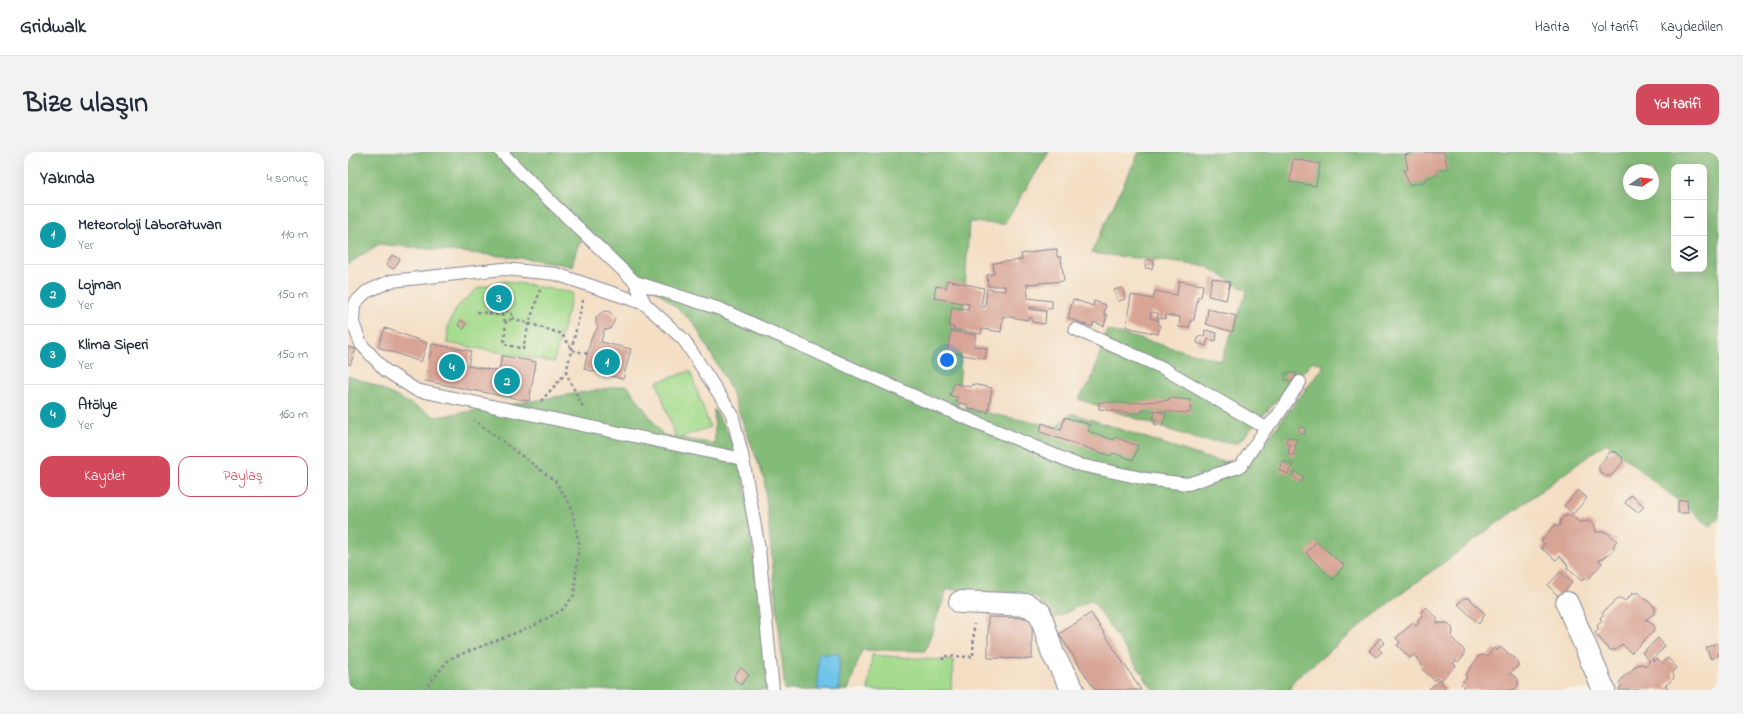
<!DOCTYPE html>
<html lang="tr">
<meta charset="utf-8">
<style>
:root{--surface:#fff;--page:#f2f2f3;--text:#1f2937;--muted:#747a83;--line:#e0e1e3;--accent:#d1495b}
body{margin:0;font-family:"Indie Flower",sans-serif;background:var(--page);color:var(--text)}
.controls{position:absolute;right:12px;top:12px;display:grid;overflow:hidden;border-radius:8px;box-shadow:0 4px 16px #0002}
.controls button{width:36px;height:36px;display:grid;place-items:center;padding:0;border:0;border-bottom:1px solid var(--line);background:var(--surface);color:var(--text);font:20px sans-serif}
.compass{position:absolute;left:1275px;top:12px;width:36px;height:36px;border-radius:50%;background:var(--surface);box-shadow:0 4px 16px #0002;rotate:77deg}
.you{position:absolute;left:599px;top:208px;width:14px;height:14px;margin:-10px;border:3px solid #fff;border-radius:50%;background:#1a73e8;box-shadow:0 0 0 6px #1a73e833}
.badge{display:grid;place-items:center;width:26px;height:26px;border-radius:50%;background:var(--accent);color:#fff;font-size:13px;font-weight:700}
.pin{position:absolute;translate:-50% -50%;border:2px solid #fff;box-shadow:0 1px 4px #0006}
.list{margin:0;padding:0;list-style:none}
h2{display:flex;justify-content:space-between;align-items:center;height:52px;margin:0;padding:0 16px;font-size:17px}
h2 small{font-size:13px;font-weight:400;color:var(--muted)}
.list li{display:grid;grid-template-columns:26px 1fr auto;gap:12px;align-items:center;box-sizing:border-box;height:60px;padding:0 16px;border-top:1px solid var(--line)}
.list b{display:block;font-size:15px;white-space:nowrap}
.list p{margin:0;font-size:13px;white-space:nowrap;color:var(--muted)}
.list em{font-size:13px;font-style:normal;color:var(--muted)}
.actions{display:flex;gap:8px;padding:12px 16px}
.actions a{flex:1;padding:9px 0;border:1px solid var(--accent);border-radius:12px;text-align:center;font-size:14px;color:var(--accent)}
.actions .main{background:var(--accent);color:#fff}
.icon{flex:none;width:22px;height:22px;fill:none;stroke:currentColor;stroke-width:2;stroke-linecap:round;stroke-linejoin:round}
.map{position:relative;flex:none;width:1371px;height:538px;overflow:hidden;border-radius:12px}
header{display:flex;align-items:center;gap:24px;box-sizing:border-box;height:56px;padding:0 20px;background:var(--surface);border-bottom:1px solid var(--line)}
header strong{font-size:19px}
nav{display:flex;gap:22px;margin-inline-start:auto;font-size:14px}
.intro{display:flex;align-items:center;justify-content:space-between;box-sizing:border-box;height:96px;padding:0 24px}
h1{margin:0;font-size:28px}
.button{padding:10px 18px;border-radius:12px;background:var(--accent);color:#fff;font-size:14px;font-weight:700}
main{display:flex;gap:24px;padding:0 24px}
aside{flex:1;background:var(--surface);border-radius:12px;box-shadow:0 4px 16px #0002}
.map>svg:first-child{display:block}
.green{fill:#a4db8d;stroke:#608576}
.forest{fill:#83bb78;stroke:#4f756b;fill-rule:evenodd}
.water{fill:#6dc3ea;stroke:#4479a4}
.building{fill:#d8a495}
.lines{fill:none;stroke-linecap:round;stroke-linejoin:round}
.service-casing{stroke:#888792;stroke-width:14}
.minor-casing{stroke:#888792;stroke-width:24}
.path{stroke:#888792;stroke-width:2.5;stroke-dasharray:3 3;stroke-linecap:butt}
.service{stroke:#fff;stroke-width:12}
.minor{stroke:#fff;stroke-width:22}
</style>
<header>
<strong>Gridwalk</strong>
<nav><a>Harita</a><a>Yol tarifi</a><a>Kaydedilen</a></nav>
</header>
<div class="intro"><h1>Bize ulaşın</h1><a class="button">Yol tarifi</a></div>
<main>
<aside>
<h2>Yakında<small>4 sonuç</small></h2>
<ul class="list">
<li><span class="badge" style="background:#0f9aa8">1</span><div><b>Meteoroloji Laboratuvarı</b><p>Yer</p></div><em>110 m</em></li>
<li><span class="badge" style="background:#0f9aa8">2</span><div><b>Lojman</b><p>Yer</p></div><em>150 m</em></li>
<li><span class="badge" style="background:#0f9aa8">3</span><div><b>Klima Siperi</b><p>Yer</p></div><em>150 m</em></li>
<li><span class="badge" style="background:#0f9aa8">4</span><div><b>Atölye</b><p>Yer</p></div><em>160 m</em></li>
</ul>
<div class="actions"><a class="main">Kaydet</a><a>Paylaş</a></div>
</aside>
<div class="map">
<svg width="1371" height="538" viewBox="0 0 1371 538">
<rect width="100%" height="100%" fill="#f7f3e8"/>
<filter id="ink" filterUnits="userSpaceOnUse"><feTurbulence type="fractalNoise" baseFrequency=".025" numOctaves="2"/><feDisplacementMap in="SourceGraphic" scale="8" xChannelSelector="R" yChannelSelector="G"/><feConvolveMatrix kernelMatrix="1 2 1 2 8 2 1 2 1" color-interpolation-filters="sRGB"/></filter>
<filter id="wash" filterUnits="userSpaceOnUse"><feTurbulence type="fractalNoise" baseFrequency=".012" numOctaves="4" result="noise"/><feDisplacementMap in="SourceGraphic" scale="16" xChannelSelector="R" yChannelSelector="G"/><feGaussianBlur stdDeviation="0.9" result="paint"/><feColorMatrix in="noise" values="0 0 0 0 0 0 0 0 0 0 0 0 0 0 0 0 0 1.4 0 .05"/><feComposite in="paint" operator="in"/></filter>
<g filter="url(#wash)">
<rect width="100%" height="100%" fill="#f4dfc5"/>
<path class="green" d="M158,129L225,141L206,210L99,191L100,174L109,155L130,136Z
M342,219L362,275L328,287L309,230Z
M524,503L606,509L603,538H520Z"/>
<path class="forest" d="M0,0H701L656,72L621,70L610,255L708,275L723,261L865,308L900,312L976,214L965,209L890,291L852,288L730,247L743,229L759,178L873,209L899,139L858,114L743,101L791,0H1371V366L1362,374L1258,291L1042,450L946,528L942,538H805L744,448L707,466L687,444L599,437L577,499L514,498L500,538H437L416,326L381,234L346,171L241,79L229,96L224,114L182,107L31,92L0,112ZM1326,15H1356V117H1326ZM1281,18H1305V42H1281Z
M0,224L24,232L88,265L279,233L315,283L367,292L366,257L393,303L422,538H0Z"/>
<path class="water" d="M470,502H491V538H470Z"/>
<g id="blocks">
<path class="building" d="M1068,0H1096L1100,17L1089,19L1090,23L1076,27L1077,30L1061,33L1056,18L1060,17L1057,3Z
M945,7L972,12L968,34L942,30Z
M709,97V105H713L716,129L679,132L680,146L704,149V157L681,155V157L698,159L697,172L684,170V166H680V168L655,164L653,180L634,177L633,182L605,177L606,175H601L604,155L620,158L621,152L586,146L588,134L598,136L599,128L636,136L633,155H637L639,137L657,139V134H640L639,123L646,122L645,111L674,108L673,102L687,100V99Z
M44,103L52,107L46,117L38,113Z
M798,107L806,109L804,117L797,116Z
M864,126L882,130L878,148L860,144Z
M831,129L855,133L853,145H850L846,168H843L841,176L831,175L832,165L818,163L817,167L809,166L810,161L803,160L802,166L811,168L810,173H812L810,182L778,175L783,143L805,147L807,139L829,143Z
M774,136L777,147L770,149L766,138Z
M152,142L154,149L149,151L147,143Z
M725,147L745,154L746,149L758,153L756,162L759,163L756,174L746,170L744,175L720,166Z
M860,157L888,164L885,180L858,172Z
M256,159L262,160L267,168L262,177L256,178L253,190L283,197L275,227L236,217L243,187L250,175L248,172V165Z
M113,168L119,172L116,177L110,173Z
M37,176L79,191L73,210L30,195Z
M857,178L869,181L868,189L860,187L858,194L849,191L850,184L856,185Z
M603,179L628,183L626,194L639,196L637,207L599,200Z
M84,192L123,199L120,214L151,219L154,204L188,210L181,249L77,229Z
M0,195L8,197L2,213L0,212Z
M937,221H948L947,229L937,228Z
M606,231L623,235L624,232L644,236L640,261L619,256L620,253L608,250L610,245L602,244Z
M821,246L843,248L842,261L794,258V261H781L751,257V250L782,251L821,248Z
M808,259L818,262L814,274L806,272L808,267L805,266Z
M717,265L742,273L740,279L766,288L767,285L790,294L785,308L765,301L763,304L692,280L694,271L713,278Z
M951,275L957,276V282L951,281Z
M939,285L949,287L946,303H940L942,292H938Z
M1262,300H1268L1274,305L1275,310L1263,324H1258L1251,319V314Z
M935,309L945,313L940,322L931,318Z
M947,319L956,325L953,330L944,324Z
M1230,338L1239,346L1225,362L1216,354Z
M1283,343L1296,354L1290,361L1277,351Z
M1339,348L1340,361H1330V349Z
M1223,363L1231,370L1241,369L1247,374L1248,380H1258L1269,389L1266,392V398L1256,406L1253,407L1251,408L1254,411L1240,428L1237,425L1234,429L1219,416L1220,414L1212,404L1208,408L1193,396L1197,392L1193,389L1207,373L1210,375L1212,373V369L1216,364Z
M968,390L996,413L985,428L958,401Z
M1212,420L1224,431L1211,445L1200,433Z
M1289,440L1307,455V461L1297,468H1300L1306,474V479L1283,501L1274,492L1268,498H1262L1247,481L1251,477L1249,474L1254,469L1252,466L1255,463V460L1269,447H1275L1277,449L1285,441L1287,443Z
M1116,446H1121L1137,462L1131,472L1110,452Z
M1078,455L1089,466V471H1100L1105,477L1104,486L1116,498V504L1111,509H1107L1105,511L1108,514L1092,529L1099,538H1080L1091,528L1089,526L1087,529L1072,515L1074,513L1066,502L1062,506L1049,493L1052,490L1048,486L1065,471L1068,474L1070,472V468L1075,463L1073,460Z
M743,461L793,538H747L711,482Z
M640,465L684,466V507L640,506Z
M1032,486L1037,491L1030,496L1034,500L1028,505L1021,499Z
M1310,486L1317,495L1304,507L1306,509L1309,506L1314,511L1320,506L1329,516L1325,520L1326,526L1317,534L1323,538H1270L1274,534L1271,531L1278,522H1280L1289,513L1294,512L1297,514L1302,509L1294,501Z
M1369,491L1371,496V503L1363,507L1358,496Z
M1152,495L1169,508L1170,514L1161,522H1164L1170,527V533L1166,538H1114L1116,535L1113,532L1119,526L1117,524L1131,504L1137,503L1139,505L1146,496L1149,499Z
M393,516L401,523L393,533L387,528L386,524Z"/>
</g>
</g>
<g filter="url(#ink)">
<use href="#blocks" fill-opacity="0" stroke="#888792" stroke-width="1"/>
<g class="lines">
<defs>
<path id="service" d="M153,0L200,47L287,130L297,152L336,188L384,262L395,307L411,397L425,538
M287,130L372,157L575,248L728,312L798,327L840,332L893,314L918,276L813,215L727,177
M297,152L208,122L155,117L43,129L18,140L6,152L5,171L13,192L37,218L68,238L395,307
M918,276L928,266L952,230"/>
<path id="minor" d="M612,450L680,453L692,461L705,502L725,538
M1219,451L1256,538"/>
</defs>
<use href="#service" class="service-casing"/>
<use href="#minor" class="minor-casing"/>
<path class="path" d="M158,135L154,139L159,159
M154 164a5 5 0 1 1 10 0a5 5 0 1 1-10 0Z
M129,160L154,163
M164,166L214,182L224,198L240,202
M158,169L156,192L175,197L181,171L192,139L189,138
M218,221L235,148
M193,249L218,221L236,257
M595,508V504L625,505L626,472
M76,538L101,507L185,474L214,458L226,443L231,391L223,354L207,329L126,268"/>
<use href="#service" class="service"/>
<use href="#minor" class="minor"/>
</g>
</g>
</svg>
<div class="controls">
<button>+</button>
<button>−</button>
<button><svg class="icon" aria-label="layers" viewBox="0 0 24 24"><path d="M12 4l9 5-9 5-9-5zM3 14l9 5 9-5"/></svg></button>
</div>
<svg class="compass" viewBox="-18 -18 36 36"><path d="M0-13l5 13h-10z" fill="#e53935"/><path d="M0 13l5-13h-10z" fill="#747a83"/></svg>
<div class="you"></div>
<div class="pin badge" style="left:259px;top:210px;background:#0f9aa8">1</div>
<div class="pin badge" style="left:159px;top:229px;background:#0f9aa8">2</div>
<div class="pin badge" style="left:151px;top:146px;background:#0f9aa8">3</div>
<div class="pin badge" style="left:104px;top:215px;background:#0f9aa8">4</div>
</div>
</main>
